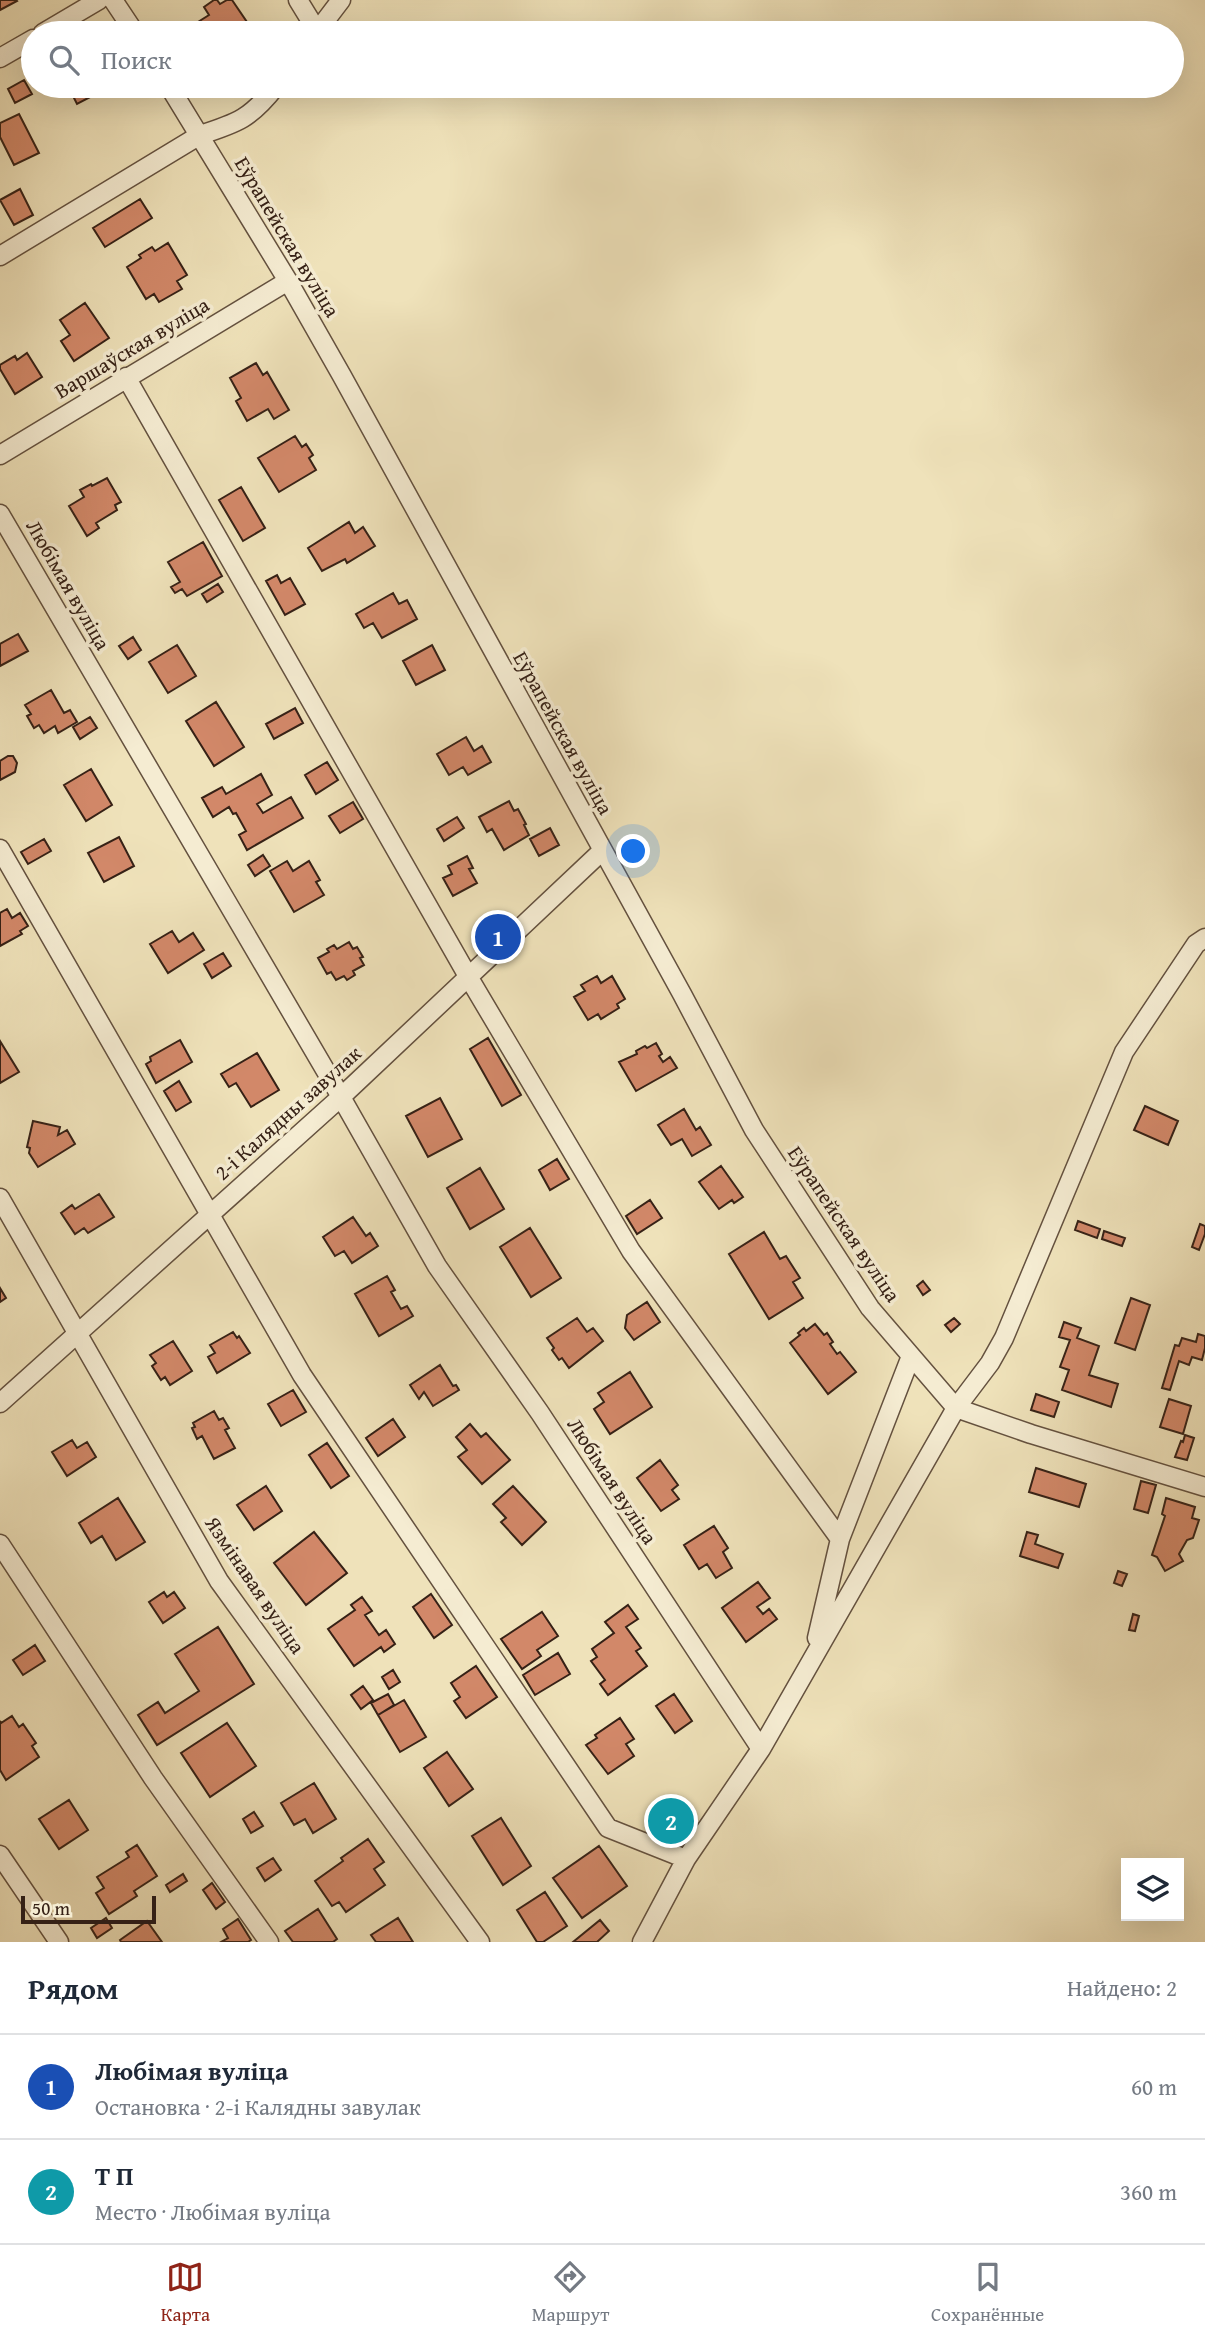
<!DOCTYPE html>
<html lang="ru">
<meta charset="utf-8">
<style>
:root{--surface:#fff;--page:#f6f6f7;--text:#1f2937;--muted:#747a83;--line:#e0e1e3;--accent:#8f2418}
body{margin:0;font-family:"Gentium Book Plus",serif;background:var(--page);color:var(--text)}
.controls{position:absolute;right:21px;bottom:21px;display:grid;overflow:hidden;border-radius:0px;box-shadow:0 7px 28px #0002}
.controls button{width:63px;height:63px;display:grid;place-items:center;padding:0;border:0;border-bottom:2px solid var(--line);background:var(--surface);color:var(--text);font:35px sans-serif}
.scale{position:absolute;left:21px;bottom:18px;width:135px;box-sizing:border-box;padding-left:7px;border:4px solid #362116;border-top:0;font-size:19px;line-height:24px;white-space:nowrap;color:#362116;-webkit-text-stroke:5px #f5ecd2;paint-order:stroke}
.you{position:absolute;left:634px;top:852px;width:24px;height:24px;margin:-18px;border:5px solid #fff;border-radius:50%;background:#1a73e8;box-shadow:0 0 0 10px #1a73e833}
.badge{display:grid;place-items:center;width:46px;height:46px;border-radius:50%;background:var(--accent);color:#fff;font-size:23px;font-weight:700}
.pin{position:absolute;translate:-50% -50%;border:4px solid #fff;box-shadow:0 2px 7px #0006}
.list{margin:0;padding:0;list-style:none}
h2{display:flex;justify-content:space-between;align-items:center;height:91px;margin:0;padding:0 28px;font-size:30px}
h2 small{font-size:23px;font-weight:400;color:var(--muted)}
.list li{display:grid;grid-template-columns:46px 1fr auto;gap:21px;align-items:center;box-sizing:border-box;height:105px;padding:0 28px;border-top:2px solid var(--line)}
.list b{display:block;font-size:26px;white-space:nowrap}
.list p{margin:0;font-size:23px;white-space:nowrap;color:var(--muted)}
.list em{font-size:23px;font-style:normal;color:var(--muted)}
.icon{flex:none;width:38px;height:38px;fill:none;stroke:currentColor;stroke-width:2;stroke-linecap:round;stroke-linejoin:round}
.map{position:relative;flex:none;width:1205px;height:1942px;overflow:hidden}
.search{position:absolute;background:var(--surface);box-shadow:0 7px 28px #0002;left:21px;right:21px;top:21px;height:77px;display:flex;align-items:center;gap:18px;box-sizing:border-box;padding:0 24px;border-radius:38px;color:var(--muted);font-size:26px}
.sheet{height:301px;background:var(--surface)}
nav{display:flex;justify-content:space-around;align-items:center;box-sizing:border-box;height:98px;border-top:2px solid var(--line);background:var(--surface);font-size:19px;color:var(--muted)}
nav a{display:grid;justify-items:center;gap:4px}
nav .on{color:var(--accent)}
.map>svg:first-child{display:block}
.building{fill:#d28869;stroke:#362116;stroke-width:2}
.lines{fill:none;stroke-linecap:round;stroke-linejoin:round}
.minor-casing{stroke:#64513f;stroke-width:21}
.minor{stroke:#f5ecd2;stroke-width:18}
.labels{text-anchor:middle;stroke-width:7;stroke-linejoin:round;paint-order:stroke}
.street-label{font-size:21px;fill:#362116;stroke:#f5ecd2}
</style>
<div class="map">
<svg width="1205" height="1942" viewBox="0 0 1205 1942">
<rect width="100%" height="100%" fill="#efe2ba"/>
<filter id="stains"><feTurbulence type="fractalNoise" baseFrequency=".00286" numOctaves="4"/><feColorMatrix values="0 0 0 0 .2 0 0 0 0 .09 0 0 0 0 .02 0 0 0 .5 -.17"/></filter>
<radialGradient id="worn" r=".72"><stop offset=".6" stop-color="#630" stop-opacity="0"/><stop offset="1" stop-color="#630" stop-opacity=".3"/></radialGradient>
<path class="building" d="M0,0H16L17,1L0,10Z
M214,0H217L220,4L227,0H232L249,25L236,33H206L198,22L209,15L204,7Z
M24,80L32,94L15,103L8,89Z
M79,86H89L94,95L77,104L70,90Z
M19,114L39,153L14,165L0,137V123Z
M20,189L33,215L14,225L0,200Z
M140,199L152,218L105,247L93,228Z
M168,243L187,275L177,281L182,289L159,302L154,294L146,299L127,267L141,258L139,255L152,247L155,251Z
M85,303L109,338L74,361L61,341L70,335L60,320Z
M27,353L42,377L15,394L0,369V365L15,356L17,360Z
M256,363L263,375L267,372L289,410L274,419L268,409L247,421L236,401L241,398L230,378Z
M295,436L302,447L306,444L313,455L309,458L316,470L279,492L258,458Z
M107,478L121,502L115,505L117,510L96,523L99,528L87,536L69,506L84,497L80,490L91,484L92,486Z
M241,487L265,528L243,541L219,500Z
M349,522L355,533L363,527L375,546L347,563L345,559L322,571L308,548Z
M203,542L222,576L187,596L182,589L175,593L171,587L180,582L168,562Z
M277,575L281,583L290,578L305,604L285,615L266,581Z
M218,584L223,592L207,602L202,594Z
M393,593L399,604L407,600L417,619L382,638L373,623L364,628L356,614Z
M18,634L28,651L0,666V644Z
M133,637L141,650L128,659L119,646Z
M177,645L196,676L168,693L149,662Z
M432,645L445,670L416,685L403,661Z
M51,690L64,713L70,710L77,722L58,733L55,726L44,733L39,725L34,728L27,716L31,714L25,705Z
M216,702L244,747L214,766L186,721Z
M295,708L303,723L274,739L266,724Z
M90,717L97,728L80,739L73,727Z
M466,737L474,751L482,746L491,762L468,775L463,767L449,775L437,754Z
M8,756H13L17,763L15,772L0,780V761Z
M327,762L338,780L316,794L305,775Z
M91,769L112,805L86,821L64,785Z
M261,774L272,795L257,804L263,813L291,797L303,818L247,850L239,835L246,831L236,813L233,814L229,807L213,817L202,798L222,787L226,794Z
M509,801L514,811L518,809L526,824L524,825L529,835L504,850L492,829L487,832L479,817Z
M353,802L363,819L340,833L329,816Z
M457,817L464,828L444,841L437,829Z
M550,828L559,845L539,856L530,839Z
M119,837L134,866L104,882L88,853Z
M44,839L51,851L28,864L21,852Z
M263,855L270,866L255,876L248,865Z
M467,856L473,868L469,869L477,883L453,896L443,878L452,874L448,866Z
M287,861L293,871L309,861L320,880L316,882L324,895L294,912L270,871Z
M7,909L12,918L20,913L28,926L20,931L22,934L0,946V913Z
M172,931L179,942L193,933L204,950L168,973L150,944Z
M349,942L353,949L357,947L363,957L360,958L364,965L353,971L355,975L347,980L344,976L336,980L331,972L327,974L318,958L329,952L327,949L334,945L337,949Z
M223,953L231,966L212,978L204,964Z
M597,976L601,983L612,976L625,999L617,1004L619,1008L601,1019L598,1014L588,1020L574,997L585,991L581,985Z
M488,1038L521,1095L502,1106L470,1049Z
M180,1040L192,1062L156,1083L146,1064L151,1061L150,1057Z
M0,1041L19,1072L0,1083Z
M656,1043L662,1054L659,1056L663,1062L670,1057L677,1068L636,1091L619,1062L637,1054L636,1051L645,1046L647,1048Z
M257,1053L279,1090L251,1107L236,1083L229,1087L221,1074Z
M179,1081L191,1102L176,1111L164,1091Z
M440,1098L462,1139L428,1157L406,1116Z
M1145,1106L1178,1121L1168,1145L1134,1130Z
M684,1109L696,1130L700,1127L711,1145L692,1156L682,1139L671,1145L658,1125Z
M33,1121L60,1127L58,1135L67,1130L75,1144L38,1167L29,1153L30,1148L27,1147Z
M557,1159L569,1179L550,1190L539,1170Z
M721,1166L743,1197L734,1203L732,1200L719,1209L699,1182Z
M480,1168L504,1209L470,1229L447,1188Z
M99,1194L114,1217L88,1233L84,1228L75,1234L61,1213L72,1205L75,1209Z
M650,1200L662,1218L637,1234L626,1216Z
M353,1217L366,1236L370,1233L378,1246L352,1263L344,1251L335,1256L323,1237Z
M1078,1221L1100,1229L1097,1238L1075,1230Z
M1200,1224L1205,1226V1234L1199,1250L1192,1247Z
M530,1228L561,1278L531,1297L500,1247Z
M1104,1231L1125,1238L1122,1246L1102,1239Z
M764,1232L780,1259L786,1256L800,1278L793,1282L803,1298L769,1319L729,1254Z
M387,1276L395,1290L391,1292L401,1309L407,1306L413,1316L379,1336L355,1294Z
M923,1281L930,1290L923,1295L917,1286Z
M0,1288L6,1298L0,1302Z
M1131,1298L1150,1305L1135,1350L1115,1343Z
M647,1302L660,1322L634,1340L625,1328L627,1315Z
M577,1318L587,1332L593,1328L603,1341L569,1368L562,1358L559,1360L552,1350L554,1348L547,1338Z
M954,1318L960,1324L951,1332L945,1325Z
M1064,1322L1081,1328L1077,1338L1099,1346L1089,1375L1118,1384L1111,1407L1062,1390L1069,1370L1060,1367L1070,1340L1059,1337Z
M815,1324L824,1335L827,1333L833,1342L830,1344L837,1354L840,1352L856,1372L828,1394L790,1343L800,1335L798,1333L804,1328L806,1331Z
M233,1332L237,1338L239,1336L250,1353L217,1373L208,1357L215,1353L210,1345Z
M1198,1334L1205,1336V1348L1202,1360L1192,1357L1189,1365L1179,1361L1170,1390L1162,1388L1175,1345L1179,1346L1182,1338L1196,1342Z
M173,1341L192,1371L170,1385L165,1377L161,1380L152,1366L156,1363L150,1355Z
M440,1365L453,1386L456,1385L459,1390L433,1406L424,1392L419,1399L410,1385Z
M630,1372L652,1407L610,1434L594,1409L604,1402L598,1393Z
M293,1390L306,1412L281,1426L268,1404Z
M1036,1394L1059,1402L1054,1417L1031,1410Z
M1169,1399L1191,1406L1183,1434L1160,1427Z
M214,1411L219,1420L223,1418L229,1428L225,1430L235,1448L214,1459L202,1436L197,1439L192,1428L195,1427L193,1423Z
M393,1419L405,1437L378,1456L366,1438Z
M470,1424L481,1437L486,1433L510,1460L482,1484L458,1457L467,1450L456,1437Z
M1185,1435L1194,1438L1187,1460L1175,1457L1181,1441L1183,1442Z
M72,1440L77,1448L87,1442L96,1457L67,1476L52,1452Z
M327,1443L349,1476L331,1488L309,1455Z
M660,1460L678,1485L672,1490L679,1499L661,1511L637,1478Z
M1036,1468L1086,1484L1079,1507L1029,1492Z
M1141,1481L1156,1485L1148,1513L1134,1509Z
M266,1486L282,1511L254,1530L237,1505Z
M513,1486L546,1522L522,1545L501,1522L506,1518L493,1504Z
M118,1498L145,1542L116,1560L102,1536L91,1543L79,1523Z
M1166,1498L1195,1507L1192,1518L1199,1520L1193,1538L1187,1540L1179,1554L1183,1561L1165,1571L1157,1557L1152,1555L1165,1516L1162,1514Z
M714,1526L728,1548L723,1552L732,1568L716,1578L707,1564L699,1569L684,1545Z
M314,1532L347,1573L306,1605L274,1563Z
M1027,1532L1038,1535L1035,1544L1063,1554L1058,1568L1020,1556Z
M1118,1571L1127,1574L1122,1586L1114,1583Z
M758,1582L770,1598L757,1607L763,1614L769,1609L777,1619L746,1642L722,1608Z
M164,1592L167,1597L174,1592L185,1608L163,1623L149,1602Z
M431,1594L452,1625L434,1638L413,1607Z
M362,1597L372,1611L365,1615L379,1635L386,1630L395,1644L384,1652L381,1647L354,1666L328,1629L355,1610L351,1605Z
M628,1605L638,1619L626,1627L641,1648L636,1651L647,1666L608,1695L600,1684L605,1680L591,1661L597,1657L592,1649L614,1633L605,1622Z
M542,1612L558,1636L537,1650L541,1656L522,1669L501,1639Z
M1133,1614L1139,1616L1135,1631L1129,1630Z
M218,1627L254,1684L157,1745L138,1715L158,1702L165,1713L199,1691L175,1654Z
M35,1645L45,1661L23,1675L13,1660Z
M558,1653L570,1674L535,1695L523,1675Z
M476,1666L497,1697L466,1718L454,1701L460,1697L451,1683Z
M393,1670L400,1682L389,1689L382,1677Z
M363,1686L373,1700L361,1709L351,1695Z
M388,1694L394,1705L378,1715L371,1703Z
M674,1694L692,1721L675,1733L656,1706Z
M404,1700L426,1737L400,1752L378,1715Z
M12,1716L19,1727L23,1724L36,1743L32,1746L39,1757L6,1780L0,1770V1721L1,1723Z
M620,1718L634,1739L626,1744L634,1756L608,1774L586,1745L597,1738L595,1735Z
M227,1723L256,1766L210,1797L181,1753Z
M447,1752L473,1789L449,1806L424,1768Z
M314,1783L336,1819L313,1833L305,1819L294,1825L281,1803Z
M69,1800L88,1830L59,1849L39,1819Z
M665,1803L687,1811L676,1838L655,1830Z
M254,1812L263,1826L251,1833L243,1819Z
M501,1818L531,1866L503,1885L472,1836Z
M368,1839L384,1862L374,1869L385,1885L346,1912L339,1902L332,1906L315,1881L343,1861L341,1858Z
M137,1845L157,1876L134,1891L137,1896L109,1914L96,1893L104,1888L97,1877L129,1857L126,1852Z
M599,1846L627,1886L582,1918L553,1878Z
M273,1858L281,1870L265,1881L257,1868Z
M183,1874L187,1881L170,1892L166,1885Z
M212,1883L225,1902L216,1909L203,1890Z
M545,1892L567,1926L543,1942H537L517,1910Z
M318,1909L337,1939L333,1942H293L285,1931Z
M106,1918L112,1928L97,1938L91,1928Z
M398,1918L413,1942H376L371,1935Z
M238,1919L251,1940L248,1942H221L228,1938L223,1929Z
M600,1920L609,1931L597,1942H573Z
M147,1921L162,1942H121L120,1940Z"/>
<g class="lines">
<defs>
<path id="minor" d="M113,0L135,33
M298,0L317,31
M43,33L99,0
M316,33L341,0
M0,58L33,39
M169,86L288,281L342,376L682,994L754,1130L870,1308L956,1408L1031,1434L1205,1487
M0,256L200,135C238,123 251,118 276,86
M126,377L469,978L631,1251L840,1539
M0,455L288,281
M0,514L341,1097L437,1266L540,1413L761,1749
M0,849L302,1375L608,1828L686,1859
M0,1198L219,1581L480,1942
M0,1403L341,1097L602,851
M0,1544L153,1778L269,1942
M817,1638L840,1539L911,1356
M0,1855L59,1942
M642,1942L686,1859L761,1749L956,1408L990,1363L1004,1338L1124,1052L1196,944L1205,938"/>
</defs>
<use href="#minor" class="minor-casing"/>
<use href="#minor" class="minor"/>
</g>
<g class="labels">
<g class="street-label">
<text transform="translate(287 237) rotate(59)" y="7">Еўрапейская вуліца</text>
<text transform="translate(132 348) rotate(-31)" y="7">Варшаўская вуліца</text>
<text transform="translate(68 585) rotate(60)" y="7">Любімая вуліца</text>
<text transform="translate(563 733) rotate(61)" y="7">Еўрапейская вуліца</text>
<text transform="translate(288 1113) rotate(-42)" y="7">2-і Калядны завулак</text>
<text transform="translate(844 1224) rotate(56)" y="7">Еўрапейская вуліца</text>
<text transform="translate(612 1481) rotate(57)" y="7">Любімая вуліца</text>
<text transform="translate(255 1585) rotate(56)" y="7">Язмінавая вуліца</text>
</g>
</g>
<rect width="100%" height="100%" filter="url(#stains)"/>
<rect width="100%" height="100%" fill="url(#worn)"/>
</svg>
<div class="controls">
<button><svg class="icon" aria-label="layers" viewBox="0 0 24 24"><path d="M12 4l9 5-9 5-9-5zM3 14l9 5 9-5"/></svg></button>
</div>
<div class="scale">50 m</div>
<div class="you"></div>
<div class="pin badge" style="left:498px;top:937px;background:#1a4fb4">1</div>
<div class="pin badge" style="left:671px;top:1821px;background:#0f9aa8">2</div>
<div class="search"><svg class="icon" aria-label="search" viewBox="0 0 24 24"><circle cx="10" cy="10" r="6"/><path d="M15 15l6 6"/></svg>Поиск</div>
</div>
<section class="sheet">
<h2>Рядом<small>Найдено: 2</small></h2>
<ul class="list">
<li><span class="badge" style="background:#1a4fb4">1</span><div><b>Любімая вуліца</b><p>Остановка · 2-і Калядны завулак</p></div><em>60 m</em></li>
<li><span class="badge" style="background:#0f9aa8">2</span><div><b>Т П</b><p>Место · Любімая вуліца</p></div><em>360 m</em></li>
</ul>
</section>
<nav>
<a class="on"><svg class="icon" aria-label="map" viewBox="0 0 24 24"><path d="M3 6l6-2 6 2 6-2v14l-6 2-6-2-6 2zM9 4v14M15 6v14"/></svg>Карта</a>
<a><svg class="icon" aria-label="directions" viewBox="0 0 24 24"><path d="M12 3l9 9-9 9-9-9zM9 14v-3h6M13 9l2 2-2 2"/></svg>Маршрут</a>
<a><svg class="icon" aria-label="saved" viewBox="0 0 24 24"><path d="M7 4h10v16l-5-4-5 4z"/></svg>Сохранённые</a>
</nav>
